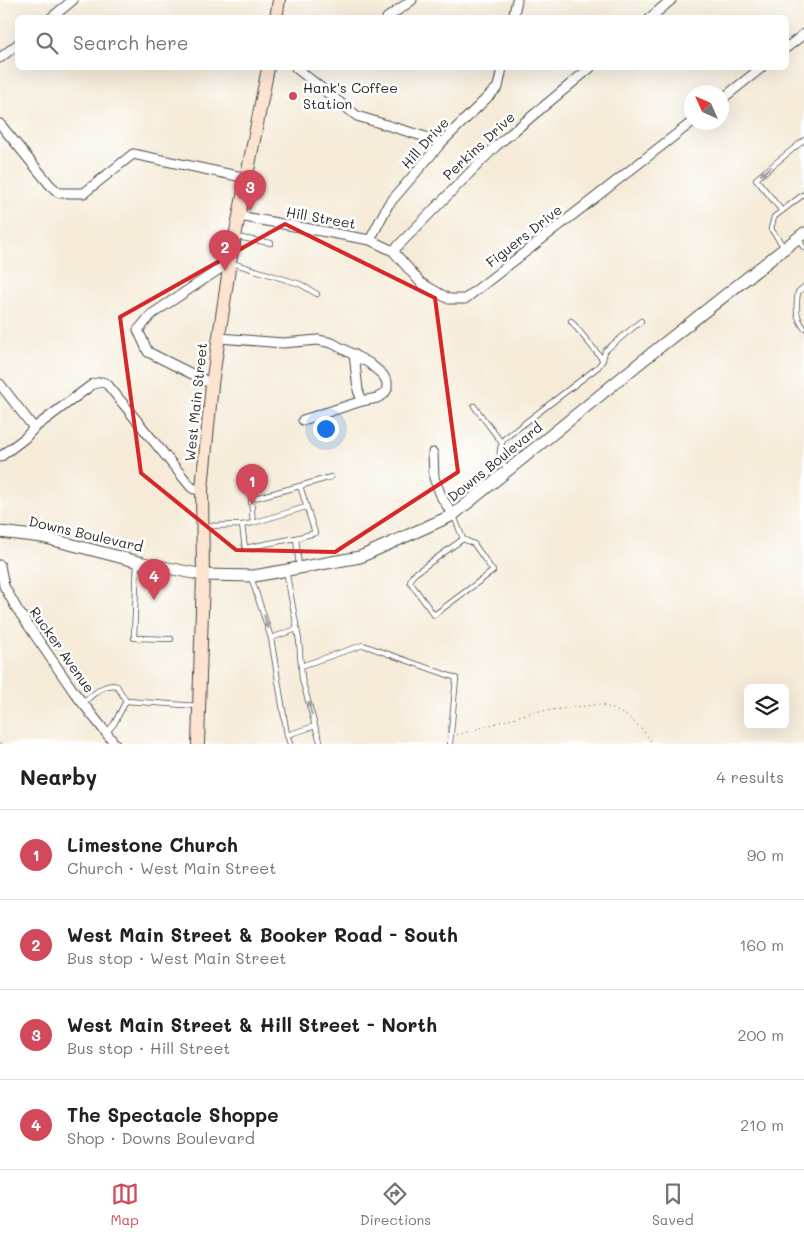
<!DOCTYPE html>
<meta charset="utf-8">
<style>
:root{--surface:#fff;--page:#f6f6f6;--text:#202124;--muted:#757577;--line:#e0e0e0;--accent:#d1495b}
body{margin:0;font-family:Mali,sans-serif;background:var(--page);color:var(--text)}
.controls{position:absolute;right:15px;bottom:15px;display:grid;overflow:hidden;border-radius:8px;box-shadow:0 5px 20px #0002}
.controls button{width:45px;height:45px;display:grid;place-items:center;padding:0;border:0;border-bottom:1px solid var(--line);background:var(--surface);color:var(--text);font:25px sans-serif}
.compass{position:absolute;left:684px;top:85px;width:45px;height:45px;border-radius:50%;background:var(--surface);box-shadow:0 5px 20px #0002;rotate:315deg}
.you{position:absolute;left:325px;top:428px;width:18px;height:18px;margin:-12px;border:4px solid #fff;border-radius:50%;background:#1a73e8;box-shadow:0 0 0 8px #1a73e833}
.badge{display:grid;place-items:center;width:32px;height:32px;border-radius:50%;background:var(--accent);color:#fff;font-size:16px;font-weight:700}
.pin{position:absolute;translate:-50% -41px;filter:drop-shadow(0 1px 2px #0008)}
.pin::after{content:'';position:absolute;top:26px;width:18px;height:15px;background:inherit;clip-path:polygon(0 0,100% 0,50% 100%)}
.list{margin:0;padding:0;list-style:none}
h2{display:flex;justify-content:space-between;align-items:center;height:65px;margin:0;padding:0 20px;font-size:21px}
h2 small{font-size:16px;font-weight:400;color:var(--muted)}
.list li{display:grid;grid-template-columns:32px 1fr auto;gap:15px;align-items:center;box-sizing:border-box;height:90px;padding:0 20px;border-top:1px solid var(--line)}
.list b{display:block;font-size:19px;white-space:nowrap}
.list p{margin:0;font-size:16px;white-space:nowrap;color:var(--muted)}
.list em{font-size:16px;font-style:normal;color:var(--muted)}
.icon{flex:none;width:28px;height:28px;fill:none;stroke:currentColor;stroke-width:2;stroke-linecap:round;stroke-linejoin:round}
.map{position:relative;flex:none;width:804px;height:744px;overflow:hidden}
.search{position:absolute;background:var(--surface);box-shadow:0 5px 20px #0002;left:15px;right:15px;top:15px;height:55px;display:flex;align-items:center;gap:12px;box-sizing:border-box;padding:0 18px;border-radius:8px;color:var(--muted);font-size:19px}
.sheet{height:425px;background:var(--surface)}
nav{display:flex;justify-content:space-around;align-items:center;box-sizing:border-box;height:70px;border-top:1px solid var(--line);background:var(--surface);font-size:14px;color:var(--muted)}
nav a{display:grid;justify-items:center;gap:2px}
nav .on{color:var(--accent)}
.map>svg:first-child{display:block}
.lines{fill:none;stroke-linecap:round;stroke-linejoin:round}
.stream{stroke:#62a2d5;stroke-width:2.5}
.service-casing{stroke:#494845;stroke-width:6}
.minor-casing{stroke:#494845;stroke-width:11}
.tertiary-casing{stroke:#494845;stroke-width:13}
.secondary-casing{stroke:#494845;stroke-width:14}
.path{stroke:#494845;stroke-width:1;stroke-dasharray:1 4;stroke-linecap:butt}
.service{stroke:#fff;stroke-width:4.5}
.minor{stroke:#fff;stroke-width:9}
.tertiary{stroke:#fff;stroke-width:11}
.secondary{stroke:#fde4d1;stroke-width:12}
.oneway{fill:#a0a0a0}
.marked{fill:none;stroke:#d62828;stroke-width:4;stroke-linejoin:round}
.poi-dot{fill:#d1495b;stroke:#fff;stroke-width:2}
.labels{text-anchor:middle;stroke-width:5;stroke-linejoin:round;paint-order:stroke}
.poi-label{font-size:14px;fill:#2b2b2b;stroke:#fff;text-anchor:start}
.street-label{font-size:14px;fill:#2b2b2b;stroke:#fff}
</style>
<div class="map">
<svg width="804" height="744" viewBox="0 0 804 744">
<rect width="100%" height="100%" fill="#fff"/>
<filter id="ink" filterUnits="userSpaceOnUse"><feTurbulence type="fractalNoise" baseFrequency=".02" numOctaves="2"/><feDisplacementMap in="SourceGraphic" scale="10" xChannelSelector="R" yChannelSelector="G"/><feConvolveMatrix kernelMatrix="1 2 1 2 8 2 1 2 1" color-interpolation-filters="sRGB"/></filter>
<filter id="wash" filterUnits="userSpaceOnUse"><feTurbulence type="fractalNoise" baseFrequency=".0096" numOctaves="4" result="noise"/><feDisplacementMap in="SourceGraphic" scale="20" xChannelSelector="R" yChannelSelector="G"/><feGaussianBlur stdDeviation="1.12" result="paint"/><feColorMatrix in="noise" values="0 0 0 0 0 0 0 0 0 0 0 0 0 0 0 0 0 1.4 0 .05"/><feComposite in="paint" operator="in"/></filter>
<g filter="url(#wash)">
<rect width="100%" height="100%" fill="#f5ebd8"/>
<g class="lines">
<path class="stream" d="M0,743L1,744"/>
</g>
</g>
<g filter="url(#ink)">
<g class="lines">
<defs>
<path id="service" d="M782,211L756,179L804,140
M236,237L271,243
M798,239L804,248
M784,247L771,229L774,217L804,194
M232,263L300,284L317,294
M804,287L798,292C796,306 795,316 804,328
M571,321L603,360
M474,406L502,443
M507,469C499,457 497,452 504,439L598,367L603,360L605,351L641,321
M300,486L331,477
M454,516L463,539L413,575L410,582L434,615L493,571L474,544L463,539
M253,523L306,507
M203,526L242,525
M296,538L245,548L242,525L253,523L251,499L300,486L315,533L296,538L299,567
M137,561L134,638L171,639
M251,577L271,638L287,735L315,726L302,679L299,640L286,570
M271,638L297,629
M301,666L363,645L456,678L450,744
M83,703C92,696 104,682 117,686L126,701
M315,726L321,744
M107,732L114,724L126,701L199,706
M287,735L290,744"/>
<path id="minor" d="M51,18L73,0
M387,18L412,0
M513,18L517,0
M650,18L671,0
M786,48L804,34
M0,58L18,44
M296,68L357,116L442,142
M722,99L761,68
M0,124L50,185L59,193H84L133,154L247,178
M239,216L370,240L393,251L421,283L449,299H465L692,122
M370,240L388,205L442,142L498,87L502,68
M393,251L496,146L590,68
M219,338L283,343L318,340L332,343L369,363L383,375L387,382V389L384,394L377,398L362,401L303,420
M354,354L358,390L362,401
M0,384L34,428
M212,384L148,352L138,330L152,314L230,262
M433,453L434,478L442,498L453,515
M0,457L25,438L34,428L93,384L102,382L107,384L191,487L194,489H202
M0,565L4,586L17,609L74,692L115,744"/>
<path id="tertiary" d="M0,532L42,537L143,563L203,575L254,576L360,557L453,515L642,361L804,233"/>
<path id="secondary" d="M276,18L279,0
M198,744L203,575L202,489L212,384L230,262L268,68"/>
</defs>
<use href="#service" class="service-casing"/>
<use href="#minor" class="minor-casing"/>
<use href="#tertiary" class="tertiary-casing"/>
<use href="#secondary" class="secondary-casing"/>
<path class="path" d="M457,735L533,712L594,705H604L627,716L641,728L653,744"/>
<use href="#service" class="service"/>
<use href="#minor" class="minor"/>
<use href="#tertiary" class="tertiary"/>
<use href="#secondary" class="secondary"/>
</g>
<defs><path id="oneway-solid" d="M-6-.8H1V-3.2L6.5 0L1 3.2V.8H-6Z" transform="scale(1.25)"/></defs>
<g class="oneway">
<use href="#oneway-solid" transform="translate(766 171) rotate(141)"/>
<use href="#oneway-solid" transform="translate(266 622) rotate(74)"/>
<use href="#oneway-solid" transform="translate(310 708) rotate(-105)"/>
</g>
</g>
<path class="marked" d="M285,224L435,298L458,472L335,552L236,550L141,473L120,317Z"/>
<circle class="poi-dot" cx="293" cy="96" r="5"/>
<g class="labels">
<g class="poi-label">
<text x="303" y="93">Hank's Coffee<tspan x="303" dy="16">Station</tspan></text>
</g>
<g class="street-label">
<text transform="translate(425 143) rotate(-48)" y="5">Hill Drive</text>
<text transform="translate(479 146) rotate(-43)" y="5">Perkins Drive</text>
<text transform="translate(321 218) rotate(10)" y="5">Hill Street</text>
<text transform="translate(524 236) rotate(-38)" y="5">Figuers Drive</text>
<text transform="translate(196 402) rotate(-84)" y="5">West Main Street</text>
<text transform="translate(495 462) rotate(-39)" y="5">Downs Boulevard</text>
<text transform="translate(86 534) rotate(13)" y="5">Downs Boulevard</text>
<text transform="translate(62 650) rotate(55)" y="5">Rucker Avenue</text>
</g>
</g>
</svg>
<div class="controls">
<button><svg class="icon" aria-label="layers" viewBox="0 0 24 24"><path d="M12 4l9 5-9 5-9-5zM3 14l9 5 9-5"/></svg></button>
</div>
<svg class="compass" viewBox="-18 -18 36 36"><path d="M0-13l5 13h-10z" fill="#e53935"/><path d="M0 13l5-13h-10z" fill="#757577"/></svg>
<div class="you"></div>
<div class="pin badge" style="left:252px;top:505px">1</div>
<div class="pin badge" style="left:225px;top:271px">2</div>
<div class="pin badge" style="left:250px;top:211px">3</div>
<div class="pin badge" style="left:154px;top:600px">4</div>
<div class="search"><svg class="icon" aria-label="search" viewBox="0 0 24 24"><circle cx="10" cy="10" r="6"/><path d="M15 15l6 6"/></svg>Search here</div>
</div>
<section class="sheet">
<h2>Nearby<small>4 results</small></h2>
<ul class="list">
<li><span class="badge">1</span><div><b>Limestone Church</b><p>Church · West Main Street</p></div><em>90 m</em></li>
<li><span class="badge">2</span><div><b>West Main Street &amp; Booker Road - South</b><p>Bus stop · West Main Street</p></div><em>160 m</em></li>
<li><span class="badge">3</span><div><b>West Main Street &amp; Hill Street - North</b><p>Bus stop · Hill Street</p></div><em>200 m</em></li>
<li><span class="badge">4</span><div><b>The Spectacle Shoppe</b><p>Shop · Downs Boulevard</p></div><em>210 m</em></li>
</ul>
</section>
<nav>
<a class="on"><svg class="icon" aria-label="map" viewBox="0 0 24 24"><path d="M3 6l6-2 6 2 6-2v14l-6 2-6-2-6 2zM9 4v14M15 6v14"/></svg>Map</a>
<a><svg class="icon" aria-label="directions" viewBox="0 0 24 24"><path d="M12 3l9 9-9 9-9-9zM9 14v-3h6M13 9l2 2-2 2"/></svg>Directions</a>
<a><svg class="icon" aria-label="saved" viewBox="0 0 24 24"><path d="M7 4h10v16l-5-4-5 4z"/></svg>Saved</a>
</nav>
